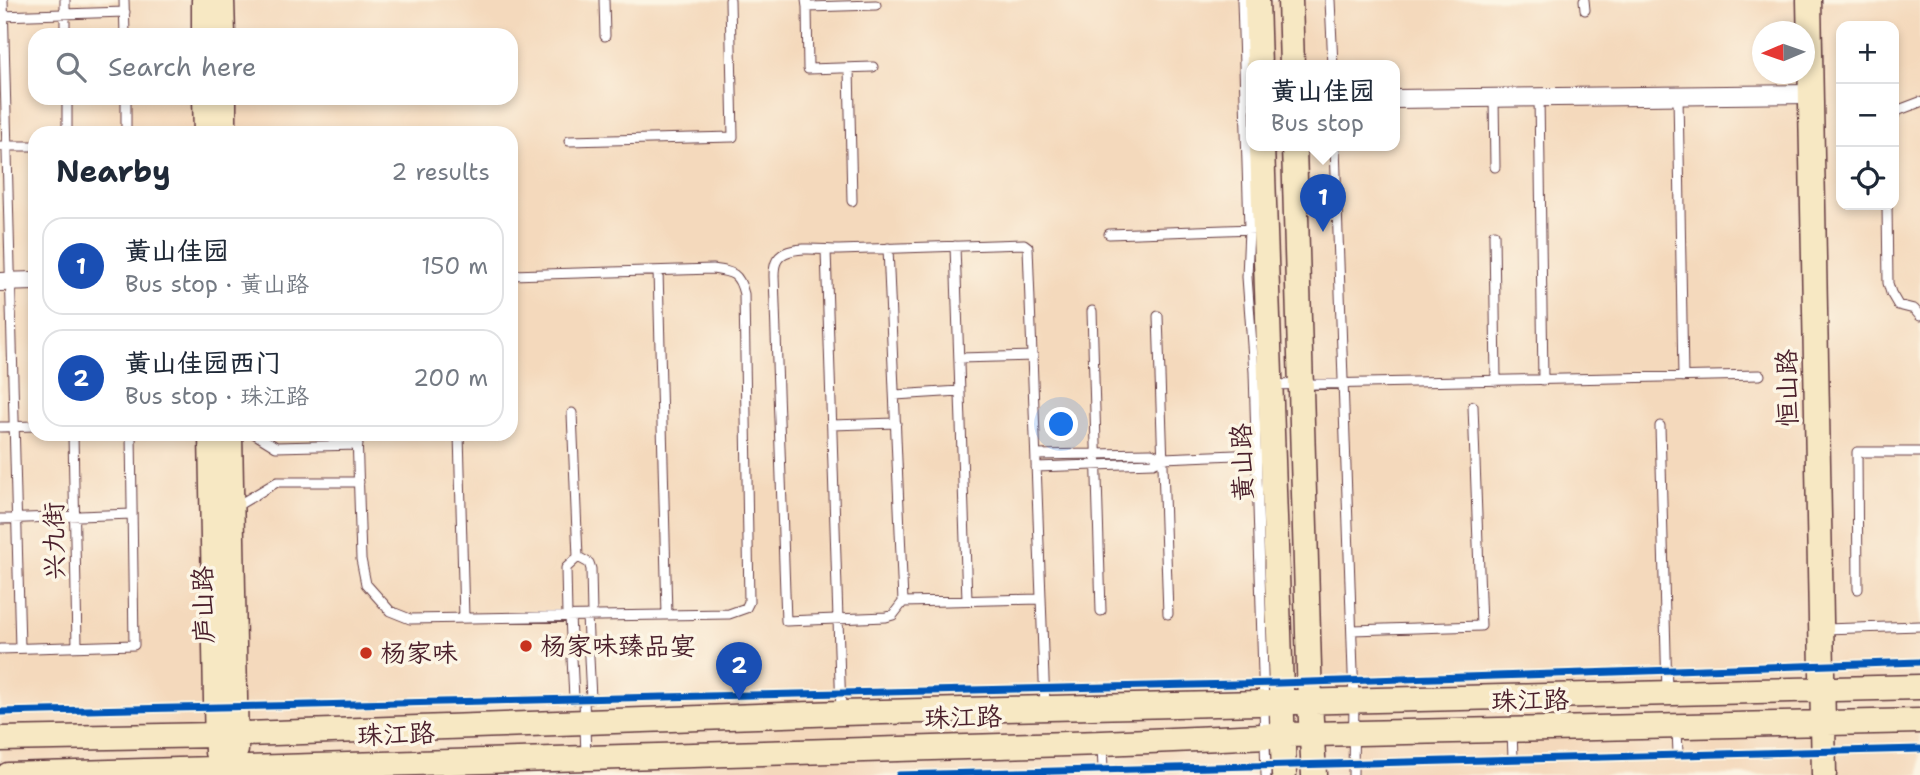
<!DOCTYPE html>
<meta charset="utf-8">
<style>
:root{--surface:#fff;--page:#f6f6f7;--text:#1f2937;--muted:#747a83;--line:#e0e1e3;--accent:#0f766e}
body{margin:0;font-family:"Shantell Sans","LXGW WenKai TC",sans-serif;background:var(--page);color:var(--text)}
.controls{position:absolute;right:21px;top:21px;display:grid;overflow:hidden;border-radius:14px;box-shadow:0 4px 10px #0003}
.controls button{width:63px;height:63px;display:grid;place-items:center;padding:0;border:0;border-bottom:2px solid var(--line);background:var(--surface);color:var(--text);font:35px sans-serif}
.compass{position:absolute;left:1752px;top:21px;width:63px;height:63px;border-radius:50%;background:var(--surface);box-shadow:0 4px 10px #0003;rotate:268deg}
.you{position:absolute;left:1062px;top:425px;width:24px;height:24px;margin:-18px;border:5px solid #fff;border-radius:50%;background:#1a73e8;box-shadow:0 0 0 10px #1a73e833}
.badge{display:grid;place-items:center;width:46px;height:46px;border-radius:50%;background:var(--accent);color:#fff;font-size:23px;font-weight:700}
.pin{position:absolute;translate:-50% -58px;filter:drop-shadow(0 2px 4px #0008)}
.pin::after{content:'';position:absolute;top:37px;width:24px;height:21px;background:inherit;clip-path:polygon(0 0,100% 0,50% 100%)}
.popup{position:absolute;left:1246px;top:60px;width:154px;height:91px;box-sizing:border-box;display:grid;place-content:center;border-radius:14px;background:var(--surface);filter:drop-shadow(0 2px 5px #0005);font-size:23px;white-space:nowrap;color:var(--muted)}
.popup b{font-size:26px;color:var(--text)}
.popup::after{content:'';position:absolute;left:50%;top:100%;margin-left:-14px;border:14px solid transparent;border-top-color:var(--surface)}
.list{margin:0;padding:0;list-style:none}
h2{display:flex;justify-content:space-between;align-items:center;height:91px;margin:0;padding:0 28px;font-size:30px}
h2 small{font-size:23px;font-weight:400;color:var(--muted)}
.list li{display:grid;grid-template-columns:46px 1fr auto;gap:21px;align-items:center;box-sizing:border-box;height:98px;margin:0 14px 14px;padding:0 14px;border:2px solid var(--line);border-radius:21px}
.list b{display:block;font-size:26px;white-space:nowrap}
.list p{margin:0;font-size:23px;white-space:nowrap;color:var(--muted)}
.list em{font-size:23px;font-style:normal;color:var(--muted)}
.icon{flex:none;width:38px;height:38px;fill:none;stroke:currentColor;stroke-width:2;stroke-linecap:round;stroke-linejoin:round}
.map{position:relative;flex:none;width:1920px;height:775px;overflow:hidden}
.search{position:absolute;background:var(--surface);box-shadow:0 4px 10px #0003;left:28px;top:28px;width:490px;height:77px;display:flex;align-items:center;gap:18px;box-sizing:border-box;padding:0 24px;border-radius:21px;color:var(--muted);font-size:26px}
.panel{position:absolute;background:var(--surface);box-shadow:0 4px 10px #0003;left:28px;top:126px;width:490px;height:315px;border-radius:21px}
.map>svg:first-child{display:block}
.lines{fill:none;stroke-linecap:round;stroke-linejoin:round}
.lane-casing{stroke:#643b41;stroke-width:11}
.street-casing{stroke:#643b41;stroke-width:20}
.secondary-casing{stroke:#643b41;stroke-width:27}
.lane{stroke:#fff;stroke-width:9}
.street{stroke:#fff;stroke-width:18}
.secondary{stroke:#f7e8c3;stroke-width:24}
.cycleway-casing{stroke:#fcf5e5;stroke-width:11}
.cycleway{stroke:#0057b8;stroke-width:7}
.poi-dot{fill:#c8321e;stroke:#fcf5e5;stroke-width:2.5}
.labels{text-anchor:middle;stroke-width:7;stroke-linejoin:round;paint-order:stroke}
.street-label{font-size:26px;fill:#4a1f2b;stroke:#fcf5e5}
.poi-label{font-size:26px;fill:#4a1f2b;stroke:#fcf5e5;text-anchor:start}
</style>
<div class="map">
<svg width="1920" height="775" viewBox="0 0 1920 775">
<rect width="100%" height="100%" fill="#fcf5e5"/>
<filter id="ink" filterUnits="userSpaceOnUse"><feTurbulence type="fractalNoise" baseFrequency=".0143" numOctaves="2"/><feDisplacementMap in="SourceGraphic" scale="14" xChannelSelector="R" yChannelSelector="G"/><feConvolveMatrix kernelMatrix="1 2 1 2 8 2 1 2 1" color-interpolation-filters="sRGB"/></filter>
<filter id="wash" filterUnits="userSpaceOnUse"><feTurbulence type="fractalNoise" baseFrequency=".00686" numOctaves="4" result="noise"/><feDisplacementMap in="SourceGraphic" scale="28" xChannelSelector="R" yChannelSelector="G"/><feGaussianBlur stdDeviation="1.57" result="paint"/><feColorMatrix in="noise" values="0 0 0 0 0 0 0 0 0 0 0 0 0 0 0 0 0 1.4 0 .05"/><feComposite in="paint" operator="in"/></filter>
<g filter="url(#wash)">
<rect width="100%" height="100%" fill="#f4d9bc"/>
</g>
<g filter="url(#ink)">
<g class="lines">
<defs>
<path id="lane" d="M3,0L20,648
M65,0V35
M124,0L125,35
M604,0L605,36
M806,0L807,7L876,5
M1242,0L1249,229L1247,277L1254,372L1266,775
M1330,0L1333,66
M1584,0L1585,10
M807,7L808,69L873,67
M0,16L125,12
M849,68L852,201
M1678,96L1683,377
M1539,97L1543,380
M67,98V133
M126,98V133
M1494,98L1495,167
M1894,115L1899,110L1920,102
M569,141L733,137L730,0
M0,146H35
M1335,146L1354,701L1353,775
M1887,205L1888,283L1891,293L1898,305L1914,309L1920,316
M1109,234L1254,229
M1494,234L1496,381
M955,246L967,600
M888,248L903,602L893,615L886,617L786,621L774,276C774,267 775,258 785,253C799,246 823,250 839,250C900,248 962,246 1024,244L1028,247L1045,706
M826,250L841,712
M658,271L667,615
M1092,311L1101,611
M1158,316L1168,614
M959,358L1033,356
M1271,385L1760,375
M895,395L960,391
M832,425L896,423
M1660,426L1667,692
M0,427L35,426
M73,434L77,646
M255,434L276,447L358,445
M357,434L361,559L366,584L390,611L410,619L729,614L746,608L749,602L744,294C739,273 733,272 713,269L511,275
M459,434L464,618
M1036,455L1151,453L1163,458
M1036,467L1153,463L1163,458L1260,454
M235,507L277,482H359
M0,519L132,514
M578,557L589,563L591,569L592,616
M1858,589L1857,452H1920
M903,602L1041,599
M567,616L566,568L578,557L572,413
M570,616L574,699
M587,616L591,699
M1824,629L1920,626
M1352,630L1481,626L1473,406
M0,649L134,645L131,434
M584,699L586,755
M1677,728L1678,754
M1512,732L1513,758
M1102,745L1103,769"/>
<path id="street" d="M1395,99L1811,94
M0,282L35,281"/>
<path id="secondary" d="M204,0V35
M222,0L223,35
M1257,0L1259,66
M1290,0L1292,66
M1809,0L1824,775
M205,98L206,133
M224,98V133
M1262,146L1284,775
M1294,146L1310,702L1314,775
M211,434L217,752
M230,434L236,750
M0,739L217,735L841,713L1920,687
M8,775L1102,743L1312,734L1920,721"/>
</defs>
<use href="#lane" class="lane-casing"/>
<use href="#street" class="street-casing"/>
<use href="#secondary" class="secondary-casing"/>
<use href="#lane" class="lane"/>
<use href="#street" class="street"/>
<use href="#secondary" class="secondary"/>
<defs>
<path id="cycleway" d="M0,712L1279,683L1920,662
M899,775L1920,749"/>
</defs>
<use href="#cycleway" class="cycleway-casing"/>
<use href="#cycleway" class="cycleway"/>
</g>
</g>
<g class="poi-dot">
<circle cx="526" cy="646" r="7"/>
<circle cx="366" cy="653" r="7"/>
</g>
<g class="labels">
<g class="street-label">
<text transform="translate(1787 388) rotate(-91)" y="9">恒山路</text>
<text transform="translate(1242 462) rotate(-92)" y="9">黄山路</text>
<text transform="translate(54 541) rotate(-91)" y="9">兴九街</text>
<text transform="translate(203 605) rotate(-91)" y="9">庐山路</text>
<text transform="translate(1530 700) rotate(-1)" y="9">珠江路</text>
<text transform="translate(963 717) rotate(-1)" y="9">珠江路</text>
<text transform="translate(396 734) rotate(-2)" y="9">珠江路</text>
</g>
<g class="poi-label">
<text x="540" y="655">杨家味臻品宴</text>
<text x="380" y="662">杨家味</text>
</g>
</g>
</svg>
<div class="controls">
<button>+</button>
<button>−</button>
<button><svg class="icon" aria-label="locate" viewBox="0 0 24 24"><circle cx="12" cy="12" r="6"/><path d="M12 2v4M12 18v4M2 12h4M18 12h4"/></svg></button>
</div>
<svg class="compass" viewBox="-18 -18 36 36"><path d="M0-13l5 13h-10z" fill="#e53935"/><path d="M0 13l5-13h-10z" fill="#747a83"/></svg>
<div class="you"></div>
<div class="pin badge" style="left:1323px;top:232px;background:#1a4fb4">1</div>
<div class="popup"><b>黄山佳园</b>Bus stop</div>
<div class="pin badge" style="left:739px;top:700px;background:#1a4fb4">2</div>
<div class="search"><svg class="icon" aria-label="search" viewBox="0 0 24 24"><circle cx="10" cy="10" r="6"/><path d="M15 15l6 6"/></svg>Search here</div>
<section class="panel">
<h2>Nearby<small>2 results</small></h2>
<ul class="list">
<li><span class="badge" style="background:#1a4fb4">1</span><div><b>黄山佳园</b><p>Bus stop · 黄山路</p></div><em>150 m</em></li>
<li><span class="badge" style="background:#1a4fb4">2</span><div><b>黄山佳园西门</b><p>Bus stop · 珠江路</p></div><em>200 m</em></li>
</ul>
</section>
</div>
